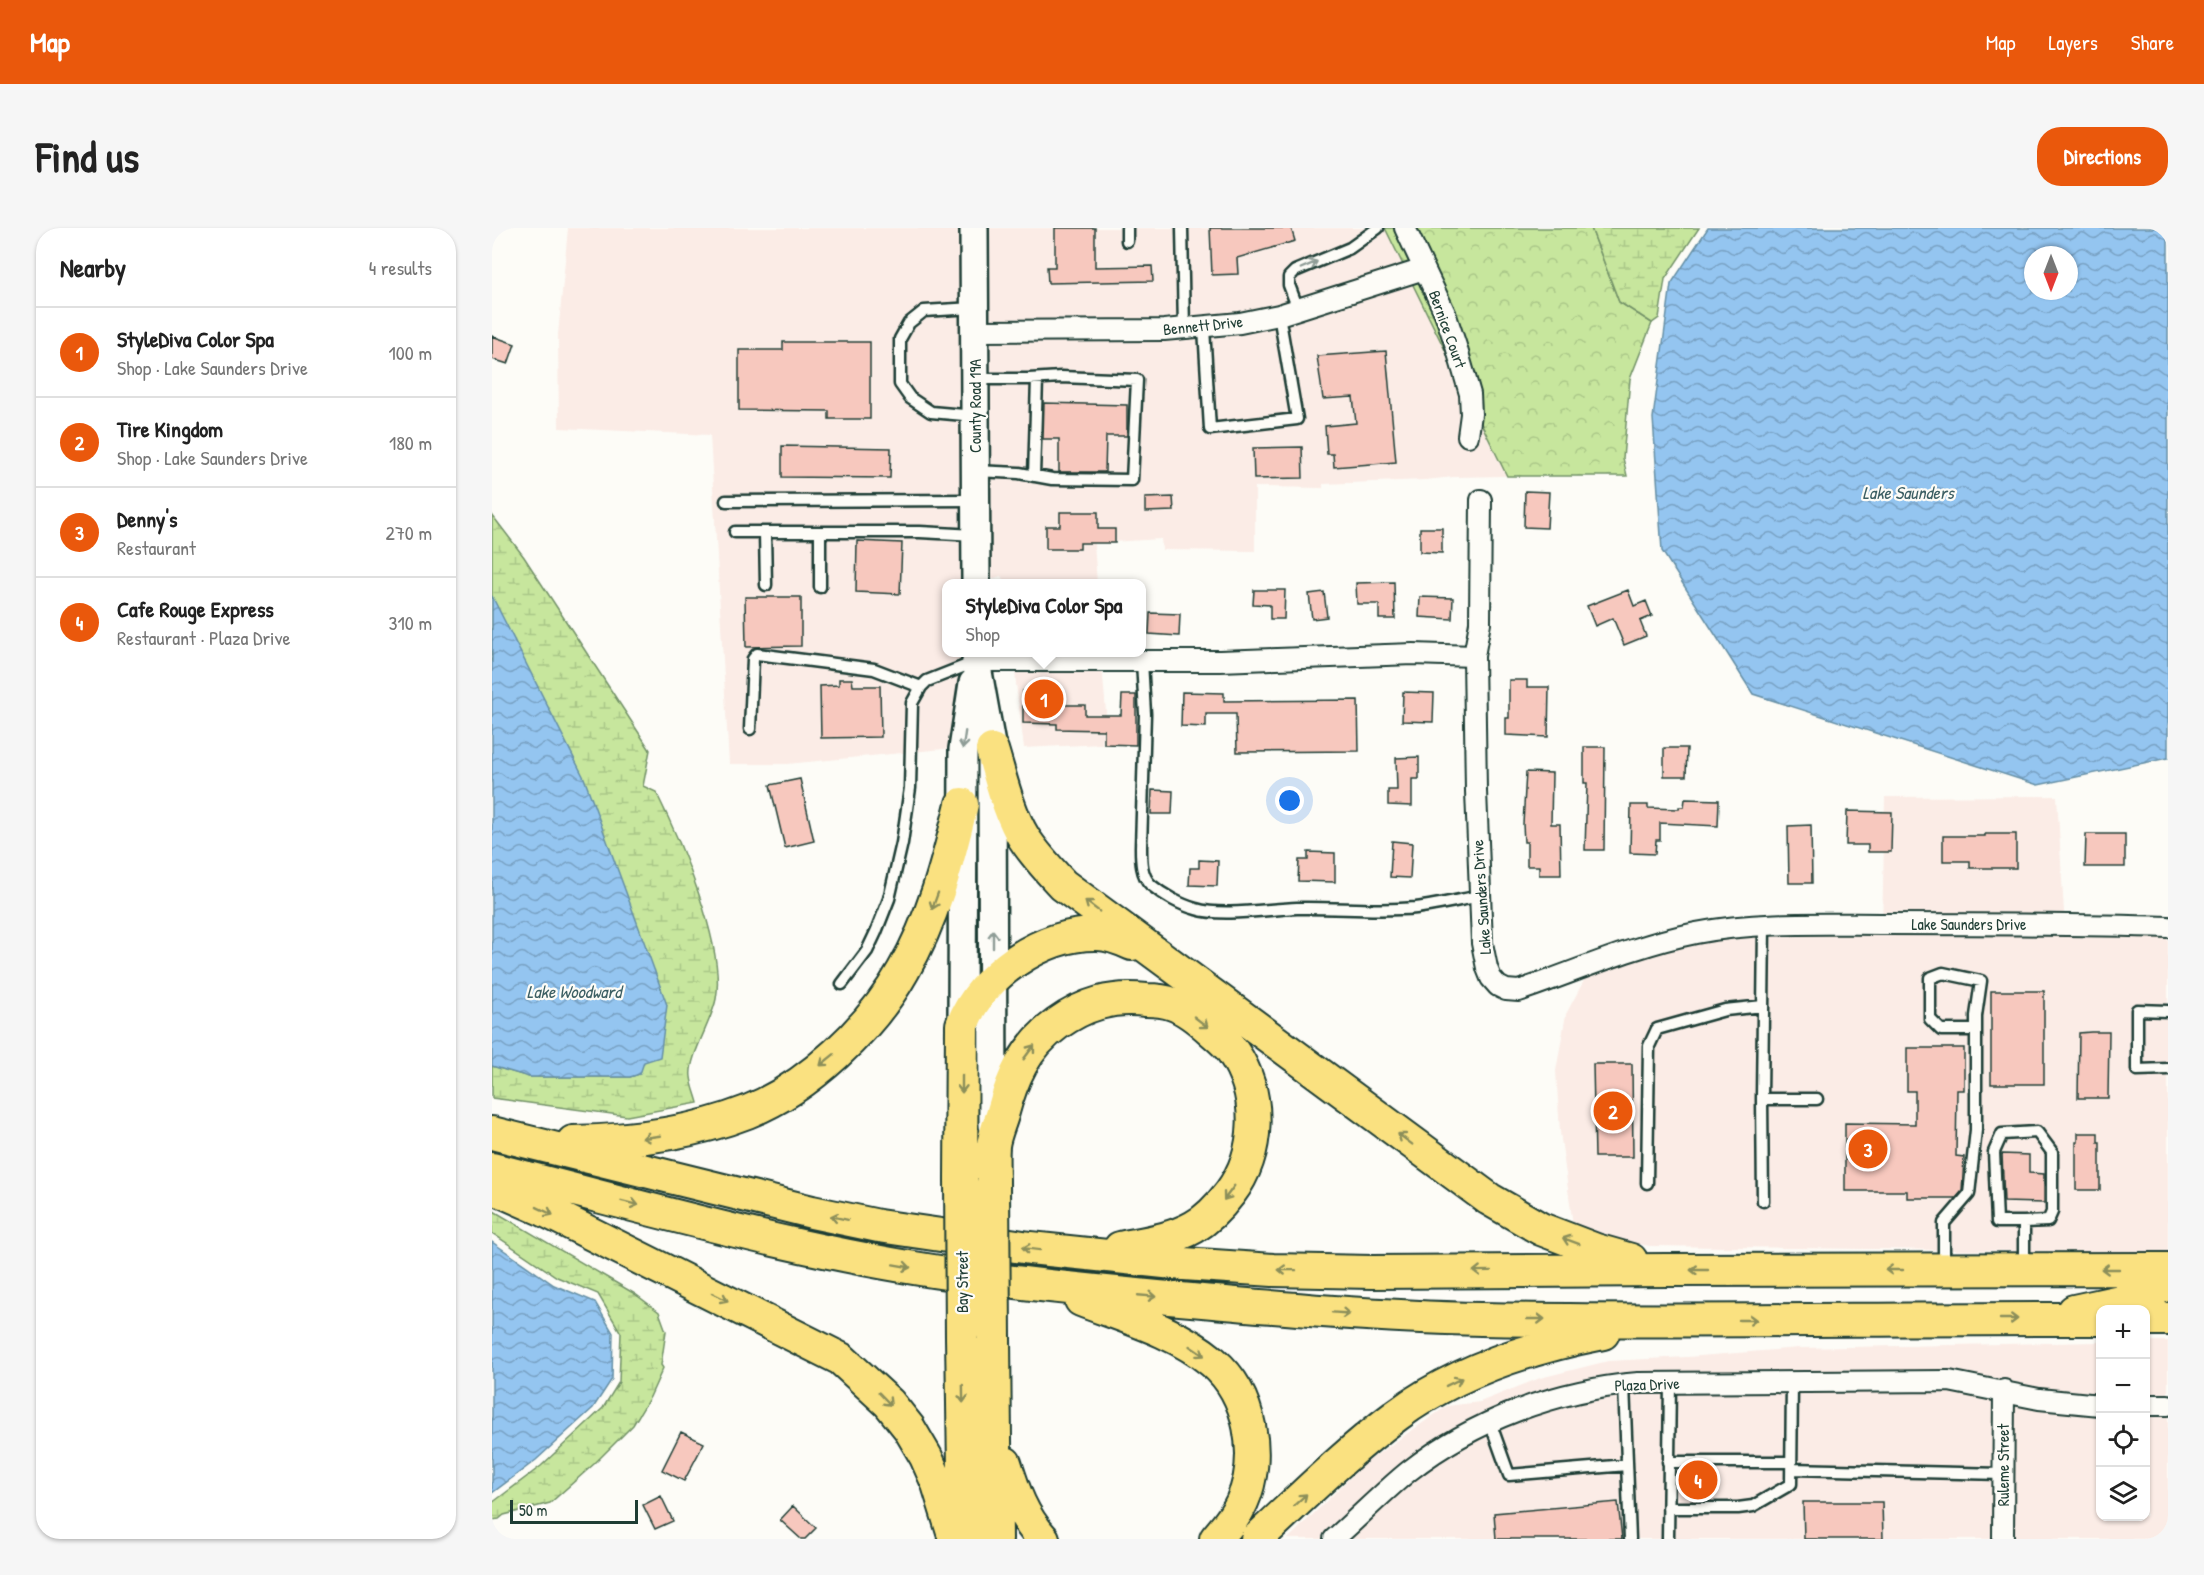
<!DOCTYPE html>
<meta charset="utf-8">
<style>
:root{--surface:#fff;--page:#f6f6f6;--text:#222;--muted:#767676;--line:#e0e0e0;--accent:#ea580c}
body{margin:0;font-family:"Patrick Hand",sans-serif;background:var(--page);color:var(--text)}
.controls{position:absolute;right:18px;bottom:18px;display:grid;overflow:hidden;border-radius:12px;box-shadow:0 2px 4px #0004}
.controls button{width:54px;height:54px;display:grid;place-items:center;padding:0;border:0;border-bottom:2px solid var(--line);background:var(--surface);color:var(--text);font:30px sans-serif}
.compass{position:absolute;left:1532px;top:18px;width:54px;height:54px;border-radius:50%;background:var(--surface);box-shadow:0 2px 4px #0004;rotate:180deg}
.scale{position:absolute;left:18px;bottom:15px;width:128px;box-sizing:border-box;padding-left:6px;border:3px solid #1f3d34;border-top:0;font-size:16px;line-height:21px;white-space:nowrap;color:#1f3d34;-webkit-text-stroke:4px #fdfcf7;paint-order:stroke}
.you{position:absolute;left:798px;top:573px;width:21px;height:21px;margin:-15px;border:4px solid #fff;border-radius:50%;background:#1a73e8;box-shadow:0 0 0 9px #1a73e833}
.badge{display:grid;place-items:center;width:39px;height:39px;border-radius:50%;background:var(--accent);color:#fff;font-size:20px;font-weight:700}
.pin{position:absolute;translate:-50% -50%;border:3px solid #fff;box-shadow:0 2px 6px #0006}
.popup{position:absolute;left:450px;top:351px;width:204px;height:78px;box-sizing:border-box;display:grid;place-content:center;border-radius:12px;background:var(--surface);filter:drop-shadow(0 2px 4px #0005);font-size:20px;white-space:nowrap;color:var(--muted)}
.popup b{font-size:22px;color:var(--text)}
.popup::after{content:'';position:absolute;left:50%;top:100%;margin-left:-12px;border:12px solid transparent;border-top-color:var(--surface)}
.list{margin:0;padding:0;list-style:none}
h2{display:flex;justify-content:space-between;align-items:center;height:78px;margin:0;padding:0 24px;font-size:26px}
h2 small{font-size:20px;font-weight:400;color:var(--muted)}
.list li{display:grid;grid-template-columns:39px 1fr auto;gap:18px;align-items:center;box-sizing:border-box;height:90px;padding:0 24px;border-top:2px solid var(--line)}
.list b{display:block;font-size:22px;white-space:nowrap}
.list p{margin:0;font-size:20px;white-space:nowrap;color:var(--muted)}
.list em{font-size:20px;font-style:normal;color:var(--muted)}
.icon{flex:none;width:33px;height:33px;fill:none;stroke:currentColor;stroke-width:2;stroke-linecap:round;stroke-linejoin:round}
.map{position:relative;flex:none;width:1676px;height:1311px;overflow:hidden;border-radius:24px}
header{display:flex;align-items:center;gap:36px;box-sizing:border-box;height:84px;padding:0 30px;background:var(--accent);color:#fff}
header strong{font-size:28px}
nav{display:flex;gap:33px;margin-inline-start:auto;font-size:21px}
.intro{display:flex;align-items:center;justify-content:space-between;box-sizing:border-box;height:144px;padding:0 36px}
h1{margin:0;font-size:42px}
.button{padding:15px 27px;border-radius:24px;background:var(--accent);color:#fff;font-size:21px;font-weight:700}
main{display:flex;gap:36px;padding:0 36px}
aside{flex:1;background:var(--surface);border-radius:24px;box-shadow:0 2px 4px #0004}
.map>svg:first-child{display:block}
.built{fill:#fbece6}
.forest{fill:url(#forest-crowns);stroke:#739268;stroke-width:1.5}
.wetland{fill:url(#wetland-marsh);stroke:#739268;stroke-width:1.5}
.water{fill:url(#water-waves);stroke:#658fa5;stroke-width:1.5;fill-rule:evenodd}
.building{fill:#f7c8be;stroke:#1f3d34;stroke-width:1.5}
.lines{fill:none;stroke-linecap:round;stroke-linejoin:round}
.service-casing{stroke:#1f3d34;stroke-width:15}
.minor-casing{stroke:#1f3d34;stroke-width:24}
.secondary-casing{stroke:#1f3d34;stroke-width:32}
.primary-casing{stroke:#1f3d34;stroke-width:36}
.service{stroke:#fdfcf7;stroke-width:10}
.minor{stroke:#fdfcf7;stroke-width:20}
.secondary{stroke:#fdfcf7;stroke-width:27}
.primary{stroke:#fae180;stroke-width:32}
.primary-bridge-casing{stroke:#1f3d34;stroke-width:36;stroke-linecap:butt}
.primary-bridge{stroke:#fae180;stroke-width:32}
.oneway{stroke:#8e9c96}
.oneway2{stroke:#8c8f5a}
.labels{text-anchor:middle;stroke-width:4.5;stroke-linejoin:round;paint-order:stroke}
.street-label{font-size:16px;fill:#1f3d34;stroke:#fdfcf7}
.water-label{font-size:18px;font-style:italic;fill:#3c5f63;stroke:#fdfcf7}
</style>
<header>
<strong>Map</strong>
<nav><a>Map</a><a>Layers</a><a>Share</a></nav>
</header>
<div class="intro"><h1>Find us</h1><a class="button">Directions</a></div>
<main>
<aside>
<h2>Nearby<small>4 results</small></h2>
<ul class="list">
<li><span class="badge">1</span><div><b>StyleDiva Color Spa</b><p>Shop · Lake Saunders Drive</p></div><em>100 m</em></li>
<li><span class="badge">2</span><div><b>Tire Kingdom</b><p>Shop · Lake Saunders Drive</p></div><em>180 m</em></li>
<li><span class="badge">3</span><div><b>Denny's</b><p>Restaurant</p></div><em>270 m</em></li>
<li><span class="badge">4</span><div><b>Cafe Rouge Express</b><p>Restaurant · Plaza Drive</p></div><em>310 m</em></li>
</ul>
</aside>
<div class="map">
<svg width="1676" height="1311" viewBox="0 0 1676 1311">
<defs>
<pattern id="forest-crowns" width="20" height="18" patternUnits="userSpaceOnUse" patternTransform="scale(1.5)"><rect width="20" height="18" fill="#c7e69d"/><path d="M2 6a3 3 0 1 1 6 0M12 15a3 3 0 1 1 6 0" fill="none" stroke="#aac688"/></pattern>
<pattern id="wetland-marsh" width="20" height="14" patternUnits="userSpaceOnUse" patternTransform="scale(1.5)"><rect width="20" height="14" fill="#c7e69d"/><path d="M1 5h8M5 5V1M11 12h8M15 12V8" fill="none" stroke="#aac688"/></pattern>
<pattern id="water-waves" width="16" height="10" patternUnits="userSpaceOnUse" patternTransform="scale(1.5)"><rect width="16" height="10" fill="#94c5f0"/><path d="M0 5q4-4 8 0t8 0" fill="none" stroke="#78a1c3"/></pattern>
</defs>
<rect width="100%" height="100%" fill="#fdfcf7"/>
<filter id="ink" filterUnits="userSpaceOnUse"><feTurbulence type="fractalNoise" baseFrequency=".0167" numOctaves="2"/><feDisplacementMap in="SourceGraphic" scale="12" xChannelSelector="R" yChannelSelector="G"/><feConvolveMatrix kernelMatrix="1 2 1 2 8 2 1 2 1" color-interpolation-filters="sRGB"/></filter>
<g filter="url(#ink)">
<path class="built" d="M76,0H473L475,355L454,356V424L470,425L462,520L295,536H237L218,207L67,200L66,107Z
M491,0H893L1015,248L962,249L933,252L831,256V260L763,259V323L670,322L669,311L602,315L605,355H513L509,348L492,353Z
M522,425H609L614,484L610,516L532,520L524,456Z
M1565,568L1573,701L1676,702V1025L1158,1018L1082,1004L1068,904L1064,843L1074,786L1103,732L1182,699L1390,700L1393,569Z
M1654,1113H1676V1311H796L873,1235L955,1178L988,1174L1048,1150L1116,1133L1195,1129L1306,1120L1608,1114V1288H1654Z"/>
<path class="forest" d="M893,0H1099L1127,74L1160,95L1138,151L1131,230L1135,248H1015Z"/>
<path class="wetland" d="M1099,0H1207L1173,51L1167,90L1160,95L1127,74Z
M0,287L32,329L158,522L151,558L164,564C188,612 234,719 224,771C220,793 196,830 199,849C200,858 204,867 206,875L135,888L0,870V838L37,849H138L147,846L0,433Z
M0,982L143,1066L167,1084L174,1103L169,1137L171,1140L158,1169L141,1197L102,1236L58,1275L12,1287L7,1291L0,1292V1275L49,1238L111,1180L127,1154L129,1105L106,1066L65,1049L0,1005Z"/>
<path class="water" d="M1216,0H1676V530L1546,557L1261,466L1170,323L1161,190L1179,56ZM1541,27H1577V63H1541Z
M0,368L92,550L143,689L175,777L168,829L152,834L148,846L138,849H37L0,838Z
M0,1014L62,1057L103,1074L121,1105L120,1151L101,1180L44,1232L0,1265Z"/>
<path class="building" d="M563,0H603V39L660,38L661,53L556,55L555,39H563Z
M718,0H799L803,13L745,30L746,46L720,47Z
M0,108L23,116L16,136L0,131Z
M291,114H378V191H337V183L247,182V122H291Z
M894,123L904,234L842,239L841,226H835L833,198L864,195L861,169L831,171L825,128Z
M552,175L635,177V208H614L613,244H567V211H551Z
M290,218L399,220L398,250L290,249Z
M810,219L811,250L762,251L761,220Z
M1033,263L1057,264L1055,300L1032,299Z
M681,269L682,283L653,284V270Z
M568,284H606V301H623V315H588V321H554V298H568Z
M928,300H950V325L928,324Z
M365,313L410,315L408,366L364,364Z
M902,354L903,391H887V376H865L864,355Z
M762,362H793L792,391H778V377L761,376Z
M1136,362L1142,378L1154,373L1160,388L1148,393L1154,408L1132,417L1121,390L1103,398L1095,378Z
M832,364L835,389L820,391L817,366Z
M253,369H309V418L254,419Z
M928,369L961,370L960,391L927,389Z
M658,385L688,386L687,408L657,406Z
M347,451H360L361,458H388L389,509L329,510L328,458L347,457Z
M1017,452H1035V459H1057L1056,509L1014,507V490H1017Z
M531,463L565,464L564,477H593V487H629L630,467H644V517L612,516V502L565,501V496L531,495Z
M690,464L732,465V473L866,472L867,523L745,524L744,486H714V499L689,498Z
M911,464L942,465L941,494L910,493Z
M1092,519H1113L1112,622H1093L1095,555H1092Z
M1172,520H1195L1194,548H1172Z
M927,529V551H920V578L896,577V562H905L904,530Z
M1034,544L1060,545L1059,596H1068L1069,647H1047V638H1035V614H1032L1031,596Z
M308,551L322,613L293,620L278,557Z
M660,562L681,563L680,586H659Z
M1193,571L1227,572L1226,598L1168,595V612H1164L1163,626L1138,625L1139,577H1156V580L1187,581V579H1192Z
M1355,583L1400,584L1399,624H1376V617H1354Z
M1319,597L1320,655H1297L1296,598Z
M1493,606H1524V640H1478V633H1451V608H1493Z
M1594,606H1633V639H1593Z
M900,613L920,615L918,650L898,649Z
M816,624L843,625V654L806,653L807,632H816Z
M707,632L726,633L725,658L697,657L698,640H707Z
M1499,763H1552V856H1499Z
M1599,804H1617L1616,870H1586L1587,805Z
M1415,820H1472V862H1465L1464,928L1472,929L1471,947L1470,963L1464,970H1415V963H1353V895L1423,896V863H1415Z
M1101,836H1140L1141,929H1103Z
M1586,905H1606V914H1608V962H1584V914H1586Z
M1510,926L1537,927V945L1552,946V975L1512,974Z
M189,1204L212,1215L192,1253L170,1242Z
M169,1268L181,1293L163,1301L151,1277Z
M1126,1274L1130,1311H1004L1002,1285Z
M1311,1274H1390L1391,1311H1312Z
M301,1278L324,1300L313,1311H309L288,1292Z"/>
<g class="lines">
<defs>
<path id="service" d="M690,0L692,101
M635,13V0
M481,80L432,83L417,95L408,111V156L418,170L439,184L483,188
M806,81L797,57V49L803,43L858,20L886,0
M712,100L718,201L805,191L787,87
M483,151H537L569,149L645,152L640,252L560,251L527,245L483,243
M542,248L545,151
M234,273L483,272
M243,304H428L483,307
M273,304L274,357
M328,304V359
M650,433L653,486L649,619C649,632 649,648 659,657C671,667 689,677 704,681C730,689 776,681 805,680C845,679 885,684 924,680C946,677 967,672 988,668
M258,501L261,431L265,426L382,441L429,459
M350,756L375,723L384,704L397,671L410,615L418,560L420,475L429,459L435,453L483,434
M1676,783L1645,782V842L1676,841
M1270,871H1325
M1155,955L1157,818L1165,801L1233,782L1271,778
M1271,973L1270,871L1272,698
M1532,994L1556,993L1560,984V924L1545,904L1510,906L1502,924L1505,994H1532V1038
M1452,1038V995L1477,966L1484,902V788L1489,753L1451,745L1438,750V791L1449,802H1484
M1132,1156L1138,1311
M998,1194L1017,1247L1135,1237
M1176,1234H1299
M1299,1241L1511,1246
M1176,1280H1246L1261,1278L1299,1256L1300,1154
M1176,1311L1178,1155"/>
<path id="minor" d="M913,0L953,85L964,118L978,166L979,186L976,208
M482,103L672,102L748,95L787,87L932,41
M989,272L988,395L982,428L984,563L990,715L995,740L999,750L1006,758L1014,762L1027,763C1085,743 1143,717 1204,705C1265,693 1333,696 1394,696C1488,696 1582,696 1676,699
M484,433H728L921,426L982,428
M1654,1177H1676
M842,1311C867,1289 891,1264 917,1243C982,1192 1065,1162 1146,1155L1457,1153L1547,1171L1608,1177
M1511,1311L1512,1162"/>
<path id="secondary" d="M482,0L484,356
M484,433L500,522L501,897
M470,797L471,521L481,455"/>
<path id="primary" d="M500,522C509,551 516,584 532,610C543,627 557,642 571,657L997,971L1049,1001L1104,1022L1139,1032
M0,905L320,984L387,998L538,1020L692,1036L781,1042L880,1044L1175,1042L1676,1041
M81,914C140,913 199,906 255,884C316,860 379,800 411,743C441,692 456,634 470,576
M0,941C153,979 305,1024 461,1046C536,1057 612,1064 688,1071C788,1080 888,1089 989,1091C1195,1095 1402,1090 1608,1091
M469,950L470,797C490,747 550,705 605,706C617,706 629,711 640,716
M501,954C501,942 500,930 501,918C502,908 507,897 510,887C520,850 533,819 565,796C593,776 620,768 654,772C663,772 673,773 681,776C695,781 708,792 719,802C727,809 735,815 741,824C770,866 768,925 738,965C728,978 716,991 702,999C679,1012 652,1015 628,1020
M0,959L50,981L349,1131L397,1175L417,1200L434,1229L446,1256L463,1311
M589,1072C633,1089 684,1103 721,1134C759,1166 770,1229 750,1274C744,1288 734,1299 724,1311
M1582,1083L1652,1068L1676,1055
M1654,1091H1676
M470,1108L473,1310
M502,1111L504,1311
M513,1235C522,1264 530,1288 551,1311
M765,1311C810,1269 855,1224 905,1187C964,1143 1039,1119 1111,1105"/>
</defs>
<use href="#service" class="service-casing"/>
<use href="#minor" class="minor-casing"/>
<use href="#secondary" class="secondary-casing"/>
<use href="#primary" class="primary-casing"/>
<use href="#service" class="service"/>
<use href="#minor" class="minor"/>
<use href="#secondary" class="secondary"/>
<use href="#primary" class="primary"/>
<defs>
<path id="primary-bridge" d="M469,950L470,1108
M501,954L502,1111"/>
</defs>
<use href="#primary-bridge" class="primary-bridge-casing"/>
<use href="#primary-bridge" class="primary-bridge"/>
</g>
<defs><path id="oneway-shaft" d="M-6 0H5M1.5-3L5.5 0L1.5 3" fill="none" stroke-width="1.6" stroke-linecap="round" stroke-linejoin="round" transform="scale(1.5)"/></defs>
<g class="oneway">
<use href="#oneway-shaft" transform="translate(817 37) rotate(-23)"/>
<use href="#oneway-shaft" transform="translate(472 512) rotate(98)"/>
<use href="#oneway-shaft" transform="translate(501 711) rotate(-90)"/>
</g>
<g class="oneway2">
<use href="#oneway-shaft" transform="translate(443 673) rotate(110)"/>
<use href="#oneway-shaft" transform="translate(600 678) rotate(-143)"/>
<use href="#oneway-shaft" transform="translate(709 794) rotate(38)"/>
<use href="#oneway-shaft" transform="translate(537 824) rotate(-53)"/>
<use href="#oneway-shaft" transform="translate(335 832) rotate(141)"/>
<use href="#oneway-shaft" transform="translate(470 856) rotate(90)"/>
<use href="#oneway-shaft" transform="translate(159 909) rotate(172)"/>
<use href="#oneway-shaft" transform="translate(913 911) rotate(-143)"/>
<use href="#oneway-shaft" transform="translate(737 965) rotate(126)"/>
<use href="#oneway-shaft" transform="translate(138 975) rotate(14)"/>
<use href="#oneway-shaft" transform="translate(53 983) rotate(26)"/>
<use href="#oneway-shaft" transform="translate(347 990) rotate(-168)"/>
<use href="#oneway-shaft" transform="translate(1079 1013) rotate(-160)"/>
<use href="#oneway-shaft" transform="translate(539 1021) rotate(-173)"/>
<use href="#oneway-shaft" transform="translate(410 1038) rotate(10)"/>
<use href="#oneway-shaft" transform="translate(1618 1041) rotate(180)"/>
<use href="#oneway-shaft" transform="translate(795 1042) rotate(-179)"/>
<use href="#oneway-shaft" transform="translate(1207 1042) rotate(180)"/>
<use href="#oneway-shaft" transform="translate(1402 1042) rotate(180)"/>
<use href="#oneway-shaft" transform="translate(990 1043) rotate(179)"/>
<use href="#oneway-shaft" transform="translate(655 1068) rotate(5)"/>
<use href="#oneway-shaft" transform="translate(228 1069) rotate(26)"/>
<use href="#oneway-shaft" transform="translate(849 1085) rotate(4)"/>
<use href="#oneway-shaft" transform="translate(1044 1091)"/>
<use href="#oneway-shaft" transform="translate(1517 1091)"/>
<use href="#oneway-shaft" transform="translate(1256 1092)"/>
<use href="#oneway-shaft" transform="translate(705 1123) rotate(34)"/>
<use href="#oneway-shaft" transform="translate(962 1154) rotate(-26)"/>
<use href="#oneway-shaft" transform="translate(471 1166) rotate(89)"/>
<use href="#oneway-shaft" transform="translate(393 1171) rotate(46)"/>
<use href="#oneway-shaft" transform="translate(808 1272) rotate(-42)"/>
</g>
</g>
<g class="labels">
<g class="street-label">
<text transform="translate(711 97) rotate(-6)" y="6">Bennett Drive</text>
<text transform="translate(956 101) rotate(70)" y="6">Bernice Court</text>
<text transform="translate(483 178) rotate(-90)" y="6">County Road 19A</text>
<text transform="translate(989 669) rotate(-94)" y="6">Lake Saunders Drive</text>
<text x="1477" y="702">Lake Saunders Drive</text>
<text transform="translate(470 1054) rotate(-90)" y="6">Bay Street</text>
<text transform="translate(1155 1156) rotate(-2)" y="6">Plaza Drive</text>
<text transform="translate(1511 1237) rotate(-90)" y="6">Ruleme Street</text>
</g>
<g class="water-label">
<text x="1416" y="271">Lake Saunders</text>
<text x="82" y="770">Lake Woodward</text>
</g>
</g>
</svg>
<div class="controls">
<button>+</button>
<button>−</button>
<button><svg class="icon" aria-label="locate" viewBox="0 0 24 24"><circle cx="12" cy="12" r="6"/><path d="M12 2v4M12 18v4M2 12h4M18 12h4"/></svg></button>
<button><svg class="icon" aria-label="layers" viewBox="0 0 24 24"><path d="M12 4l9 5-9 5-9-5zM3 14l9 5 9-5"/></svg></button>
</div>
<svg class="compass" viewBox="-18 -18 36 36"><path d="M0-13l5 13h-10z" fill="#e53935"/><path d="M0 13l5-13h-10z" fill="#767676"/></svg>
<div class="scale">50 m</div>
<div class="you"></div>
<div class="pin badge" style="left:552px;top:471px">1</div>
<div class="popup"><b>StyleDiva Color Spa</b>Shop</div>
<div class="pin badge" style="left:1121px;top:883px">2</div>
<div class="pin badge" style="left:1376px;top:921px">3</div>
<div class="pin badge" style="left:1206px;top:1252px">4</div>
</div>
</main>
